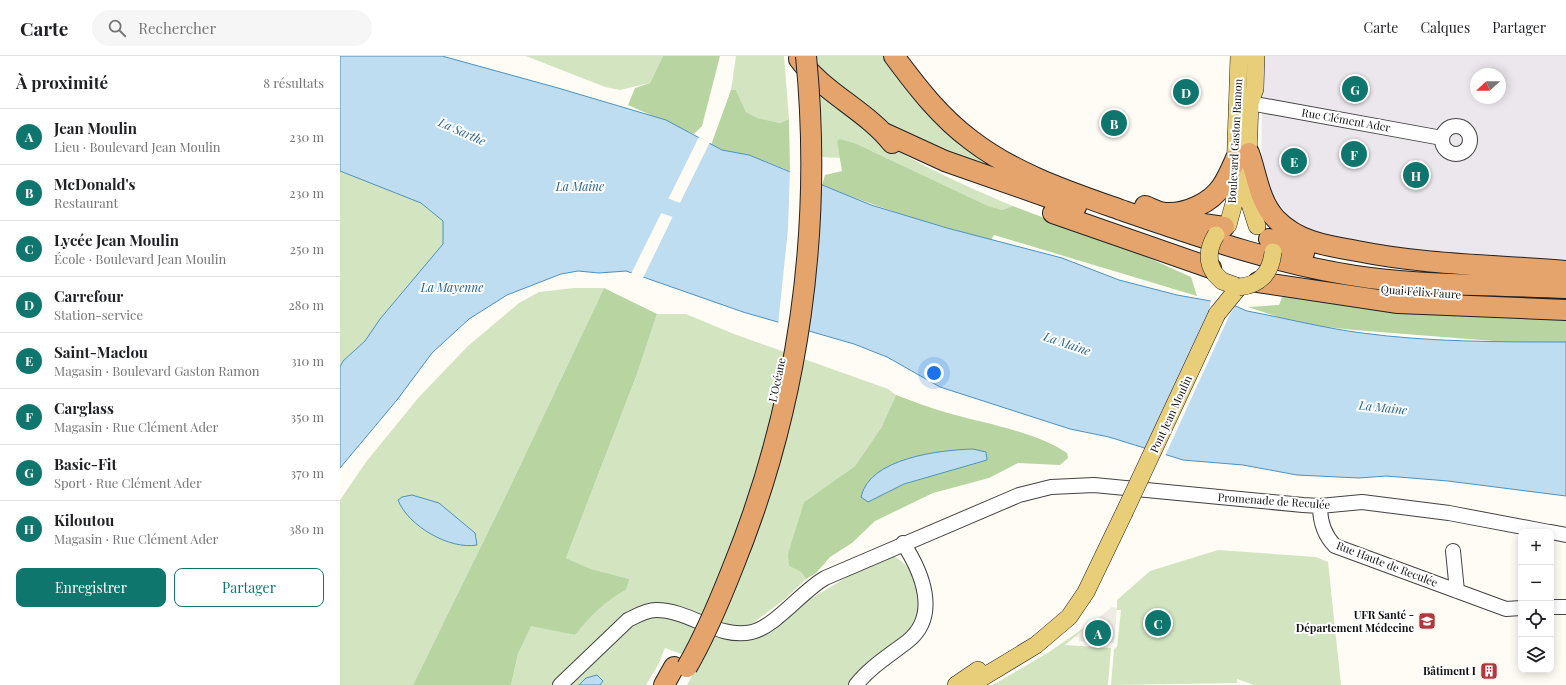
<!DOCTYPE html>
<html lang="fr">
<meta charset="utf-8">
<style>
:root{--surface:#fff;--page:#f6f6f6;--text:#202124;--muted:#757577;--line:#e0e0e0;--accent:#0f766e}
body{margin:0;font-family:"Playfair Display",serif;background:var(--page);color:var(--text)}
.controls{position:absolute;right:12px;bottom:12px;display:grid;overflow:hidden;border-radius:8px;box-shadow:0 2px 10px #0003}
.controls button{width:36px;height:36px;display:grid;place-items:center;padding:0;border:0;border-bottom:1px solid var(--line);background:var(--surface);color:var(--text);font:20px sans-serif}
.compass{position:absolute;left:1130px;top:12px;width:36px;height:36px;border-radius:50%;background:var(--surface);box-shadow:0 2px 10px #0003;rotate:249deg}
.you{position:absolute;left:594px;top:317px;width:14px;height:14px;margin:-10px;border:3px solid #fff;border-radius:50%;background:#1a73e8;box-shadow:0 0 0 6px #1a73e833}
.badge{display:grid;place-items:center;width:26px;height:26px;border-radius:50%;background:var(--accent);color:#fff;font-size:13px;font-weight:700}
.pin{position:absolute;translate:-50% -50%;border:2px solid #fff;box-shadow:0 1px 4px #0006}
.list{margin:0;padding:0;list-style:none}
h2{display:flex;justify-content:space-between;align-items:center;height:52px;margin:0;padding:0 16px;font-size:17px}
h2 small{font-size:13px;font-weight:400;color:var(--muted)}
.list li{display:grid;grid-template-columns:26px 1fr auto;gap:12px;align-items:center;box-sizing:border-box;height:56px;padding:0 16px;border-top:1px solid var(--line)}
.list b{display:block;font-size:15px;white-space:nowrap}
.list p{margin:0;font-size:13px;white-space:nowrap;color:var(--muted)}
.list em{font-size:13px;font-style:normal;color:var(--muted)}
.actions{display:flex;gap:8px;padding:12px 16px}
.actions a{flex:1;padding:9px 0;border:1px solid var(--accent);border-radius:8px;text-align:center;font-size:14px;color:var(--accent)}
.actions .main{background:var(--accent);color:#fff}
.icon{flex:none;width:22px;height:22px;fill:none;stroke:currentColor;stroke-width:2;stroke-linecap:round;stroke-linejoin:round}
.map{position:relative;flex:none;width:1226px;height:629px;overflow:hidden}
header{display:flex;align-items:center;gap:24px;box-sizing:border-box;height:56px;padding:0 20px;background:var(--surface);border-bottom:1px solid var(--line)}
header strong{font-size:19px}
nav{display:flex;gap:22px;margin-inline-start:auto;font-size:14px}
.search{width:280px;height:36px;background:var(--page);display:flex;align-items:center;gap:10px;box-sizing:border-box;padding:0 14px;border-radius:22px;color:var(--muted);font-size:15px}
main{display:flex}
aside{flex:1;background:var(--surface)}
.map>svg:first-child{display:block}
.industrial{fill:#ece6ed;fill-rule:evenodd}
.green{fill:#d3e5c0;fill-rule:evenodd}
.forest{fill:#b8d4a1;fill-rule:evenodd}
.plaza{fill:#eeebe2}
.water{fill:#beddf0;stroke:#4d90be}
.pier{fill:#fefcf4}
.lines{fill:none;stroke-linecap:round;stroke-linejoin:round}
.river{stroke:#beddf0;stroke-width:16}
.minor-casing{stroke:#434343;stroke-width:16}
.major-casing{stroke:#212121;stroke-width:18}
.highway-casing{stroke:#212121;stroke-width:22}
.minor{stroke:#fff;stroke-width:14}
.major{stroke:#e9ce79;stroke-width:17}
.highway{stroke:#e4a46c;stroke-width:20}
.major-bridge-casing{stroke:#212121;stroke-width:18;stroke-linecap:butt}
.highway-bridge-casing{stroke:#212121;stroke-width:22;stroke-linecap:butt}
.major-bridge{stroke:#e9ce79;stroke-width:17}
.highway-bridge{stroke:#e4a46c;stroke-width:20}
.labels{text-anchor:middle;stroke-width:4;stroke-linejoin:round;paint-order:stroke}
.street-label{font-size:11px;fill:#101010;stroke:#fff}
.poi-label{font-size:11px;font-weight:bold;fill:#101010;stroke:#fff;text-anchor:end}
.water-label{font-size:12px;font-style:italic;fill:#266394;stroke:#fff}
</style>
<header>
<strong>Carte</strong>
<div class="search"><svg class="icon" aria-label="search" viewBox="0 0 24 24"><circle cx="10" cy="10" r="6"/><path d="M15 15l6 6"/></svg>Rechercher</div>
<nav><a>Carte</a><a>Calques</a><a>Partager</a></nav>
</header>
<main>
<aside>
<h2>À proximité<small>8 résultats</small></h2>
<ul class="list">
<li><span class="badge">A</span><div><b>Jean Moulin</b><p>Lieu · Boulevard Jean Moulin</p></div><em>230 m</em></li>
<li><span class="badge">B</span><div><b>McDonald's</b><p>Restaurant</p></div><em>230 m</em></li>
<li><span class="badge">C</span><div><b>Lycée Jean Moulin</b><p>École · Boulevard Jean Moulin</p></div><em>250 m</em></li>
<li><span class="badge">D</span><div><b>Carrefour</b><p>Station-service</p></div><em>280 m</em></li>
<li><span class="badge">E</span><div><b>Saint-Maclou</b><p>Magasin · Boulevard Gaston Ramon</p></div><em>310 m</em></li>
<li><span class="badge">F</span><div><b>Carglass</b><p>Magasin · Rue Clément Ader</p></div><em>350 m</em></li>
<li><span class="badge">G</span><div><b>Basic-Fit</b><p>Sport · Rue Clément Ader</p></div><em>370 m</em></li>
<li><span class="badge">H</span><div><b>Kiloutou</b><p>Magasin · Rue Clément Ader</p></div><em>380 m</em></li>
</ul>
<div class="actions"><a class="main">Enregistrer</a><a>Partager</a></div>
</aside>
<div class="map">
<svg width="1226" height="629" viewBox="0 0 1226 629">
<rect width="100%" height="100%" fill="#fefcf4"/>
<path class="industrial" d="M923,0H1226V207L1033,194L970,176L950,162L936,144L921,113ZM1136,18H1160V42H1136Z"/>
<path class="green" d="M186,0H323L310,27L280,34L265,31Z
M396,0H444L449,63L440,67L416,62L406,56L396,34H391Z
M475,0H544L576,42L660,116L629,105L556,75L476,13Z
M479,37C537,91 602,120 673,150L662,154L646,149L517,88L500,84L497,85L501,102L481,101Z
M0,115L81,147L103,165V188L40,263L25,285L3,305L0,311Z
M234,232H264L169,433L73,629H0V444L26,406L79,341L128,290L179,247L199,236ZM72,439L99,447L115,461Z
M317,258H346L394,278L548,333L556,339L541,372L515,410L464,446L449,510L461,516L466,523L445,543L413,567L398,572L381,569L328,548L308,547L282,559L240,605L214,629H171L178,598L191,569L235,579C251,560 265,545 286,534L288,523L251,513L226,502L297,318Z
M878,494L976,501L988,506L1001,629H914L897,623V627L771,629L774,593L777,591L781,554H777V544L810,515Z
M553,499C567,509 569,511 576,526C580,535 583,547 581,556C576,577 529,614 513,629H347L360,605L325,592L318,609L306,629H260L263,625L246,622L239,629H228L280,578L306,561L329,562L391,583L415,584L462,548L527,509Z
M745,571H747L725,589L771,592L768,629H653L709,596Z"/>
<path class="forest" d="M323,0H380L362,70L354,78L288,49L295,32L310,27Z
M391,34H396L406,56L417,62L440,67L449,63L450,115L409,99L382,94L371,89Z
M500,83L517,88L646,149L662,154L673,150L800,198L851,221L857,240L654,179L651,184C593,168 537,152 482,129L485,119L502,115L497,85Z
M264,232L317,258L297,318L226,502L251,513L289,523L286,534C265,545 251,560 235,579L191,570L178,598L171,629H73L169,433Z
M943,239L1226,261V288L1205,289L1014,274L959,268L908,251L939,249Z
M556,339C573,345 590,352 608,357C646,368 694,375 727,397L728,402L720,409L678,407L649,422L593,437L535,465L512,487L490,501L476,517L466,523L461,516L449,510L448,498L464,446L515,410L541,372ZM646,396L647,404L564,428L528,446L523,433Z"/>
<path class="plaza" d="M772,551L777,552L774,587L739,585V581H734Z"/>
<path class="water" d="M0,0H102L218,32L326,64L382,94L409,99L531,149L607,172L722,202L779,224L837,239L893,249L907,255C945,262 983,272 1022,277C1089,286 1158,286 1226,286V440L1108,425L1046,420L1019,422L957,419L903,409L843,404L769,381L730,373L600,331L547,301L514,288L403,256L286,215L259,217L238,215L221,218L167,239L129,263L92,297L57,344L0,412V311L3,305L25,285L40,263L103,188V165L81,147L0,115Z
M633,393L646,396L647,404L564,428L528,446L521,441C529,402 600,394 633,393Z
M72,439L99,447L135,477L137,489C110,494 68,470 58,444L62,441Z
M257,619L263,625L260,629H239L246,622Z"/>
<path class="pier" d="M359,81L370,86L336,155L325,150V152L335,156L303,222L291,218Z
M450,113L481,126L478,199L468,278L438,269L448,173Z
M871,243L896,249L890,258L825,400L805,394L869,255Z"/>
<g class="lines">
<path class="river" d="M303,142L359,162"/>
<defs>
<path id="minor" d="M910,47L1102,82
M1102 84a14 14 0 1 1 28 0a14 14 0 1 1-28 0Z
M980,450C980,465 984,479 995,490L1166,553L1181,552
M1211,476L1226,479
M1113,495L1117,535
M1211,551H1226
M220,629L288,564C296,560 306,554 316,554C351,554 378,584 412,576C436,570 462,535 485,522L679,439L711,431L754,429L963,449L980,450L1022,446L1109,457L1209,476
M516,629C530,611 550,599 568,585C600,559 582,516 563,487"/>
<path id="major" d="M916,0L915,33L910,47L907,129L908,142L917,170
M888,169L894,147L899,0
M875,218L882,225L899,231L877,258
M616,629L638,614
M630,629L696,589L729,561L746,536L784,457"/>
<path id="highway" d="M554,0C577,31 600,61 631,84C675,118 730,136 781,154C862,182 945,211 1030,222C1095,230 1161,229 1226,232
M459,3C484,37 527,55 552,87
M544,77L605,105L736,151
M909,97C917,119 919,145 936,163C958,186 988,190 1017,195C1086,209 1156,209 1226,215
M805,150C811,152 819,157 826,157C846,158 871,147 882,130C888,121 892,111 896,102
M713,157L871,212
M837,161L856,167L884,171
M929,183L948,194L964,197
M918,226L1058,247L1226,254
M324,629L334,611"/>
</defs>
<use href="#minor" class="minor-casing"/>
<use href="#major" class="major-casing"/>
<use href="#highway" class="highway-casing"/>
<use href="#minor" class="minor"/>
<use href="#major" class="major"/>
<use href="#highway" class="highway"/>
<defs>
<path id="major-bridge" d="M875,218C866,205 868,192 876,179
M899,231C920,229 931,217 933,196
M784,457L877,258"/>
<path id="highway-bridge" d="M347,611C365,580 380,544 393,511C459,349 483,173 466,0"/>
</defs>
<use href="#major-bridge" class="major-bridge-casing"/>
<use href="#highway-bridge" class="highway-bridge-casing"/>
<use href="#major-bridge" class="major-bridge"/>
<use href="#highway-bridge" class="highway-bridge"/>
</g>
<defs>
<symbol id="university-square" viewBox="-11 -11 22 22"><rect x="-9" y="-9" width="18" height="18" rx="4" fill="#b1373c" stroke="#fff"/><path d="M0-5L7-2L0 1L-7-2ZM-4 1L0 2.5L4 1V4Q0 6-4 4Z" fill="#fff"/></symbol>
<symbol id="building-square" viewBox="-11 -11 22 22"><rect x="-9" y="-9" width="18" height="18" rx="4" fill="#b1373c" stroke="#fff"/><path d="M-4-6H4V6H1V3H-1V6H-4ZM-2.5-4.3h1.7v1.8h-1.7ZM.8-4.3h1.7v1.8H.8ZM-2.5-1h1.7V.8h-1.7ZM.8-1h1.7V.8H.8Z" fill="#fff"/></symbol>
</defs>
<g fill-rule="evenodd">
<use href="#university-square" x="1077" y="555" width="20" height="20"/>
<use href="#building-square" x="1139" y="605" width="20" height="20"/>
</g>
<g class="labels">
<g class="street-label">
<text transform="translate(1006 64) rotate(10)" y="4">Rue Clément Ader</text>
<text transform="translate(895 85) rotate(-87)" y="4">Boulevard Gaston Ramon</text>
<text transform="translate(1081 236) rotate(4)" y="4">Quai Félix Faure</text>
<text transform="translate(437 324) rotate(-78)" y="4">L’Océane</text>
<text transform="translate(831 358) rotate(-65)" y="4">Pont Jean Moulin</text>
<text transform="translate(934 445) rotate(4)" y="4">Promenade de Reculée</text>
<text transform="translate(1047 508) rotate(21)" y="4">Rue Haute de Reculée</text>
</g>
<g class="poi-label">
<text x="1074" y="563">UFR Santé -<tspan x="1074" dy="13">Département Médecine</tspan></text>
<text x="1136" y="619">Bâtiment I</text>
</g>
<g class="water-label">
<text transform="translate(122 76) rotate(24)" y="4">La Sarthe</text>
<text x="240" y="135">La Maine</text>
<text x="112" y="236">La Mayenne</text>
<text transform="translate(727 288) rotate(19)" y="4">La Maine</text>
<text transform="translate(1043 352) rotate(6)" y="4">La Maine</text>
</g>
</g>
</svg>
<div class="controls">
<button>+</button>
<button>−</button>
<button><svg class="icon" aria-label="locate" viewBox="0 0 24 24"><circle cx="12" cy="12" r="6"/><path d="M12 2v4M12 18v4M2 12h4M18 12h4"/></svg></button>
<button><svg class="icon" aria-label="layers" viewBox="0 0 24 24"><path d="M12 4l9 5-9 5-9-5zM3 14l9 5 9-5"/></svg></button>
</div>
<svg class="compass" viewBox="-18 -18 36 36"><path d="M0-13l5 13h-10z" fill="#e53935"/><path d="M0 13l5-13h-10z" fill="#757577"/></svg>
<div class="you"></div>
<div class="pin badge" style="left:758px;top:577px">A</div>
<div class="pin badge" style="left:774px;top:67px">B</div>
<div class="pin badge" style="left:818px;top:567px">C</div>
<div class="pin badge" style="left:846px;top:36px">D</div>
<div class="pin badge" style="left:954px;top:105px">E</div>
<div class="pin badge" style="left:1014px;top:98px">F</div>
<div class="pin badge" style="left:1015px;top:33px">G</div>
<div class="pin badge" style="left:1076px;top:119px">H</div>
</div>
</main>
